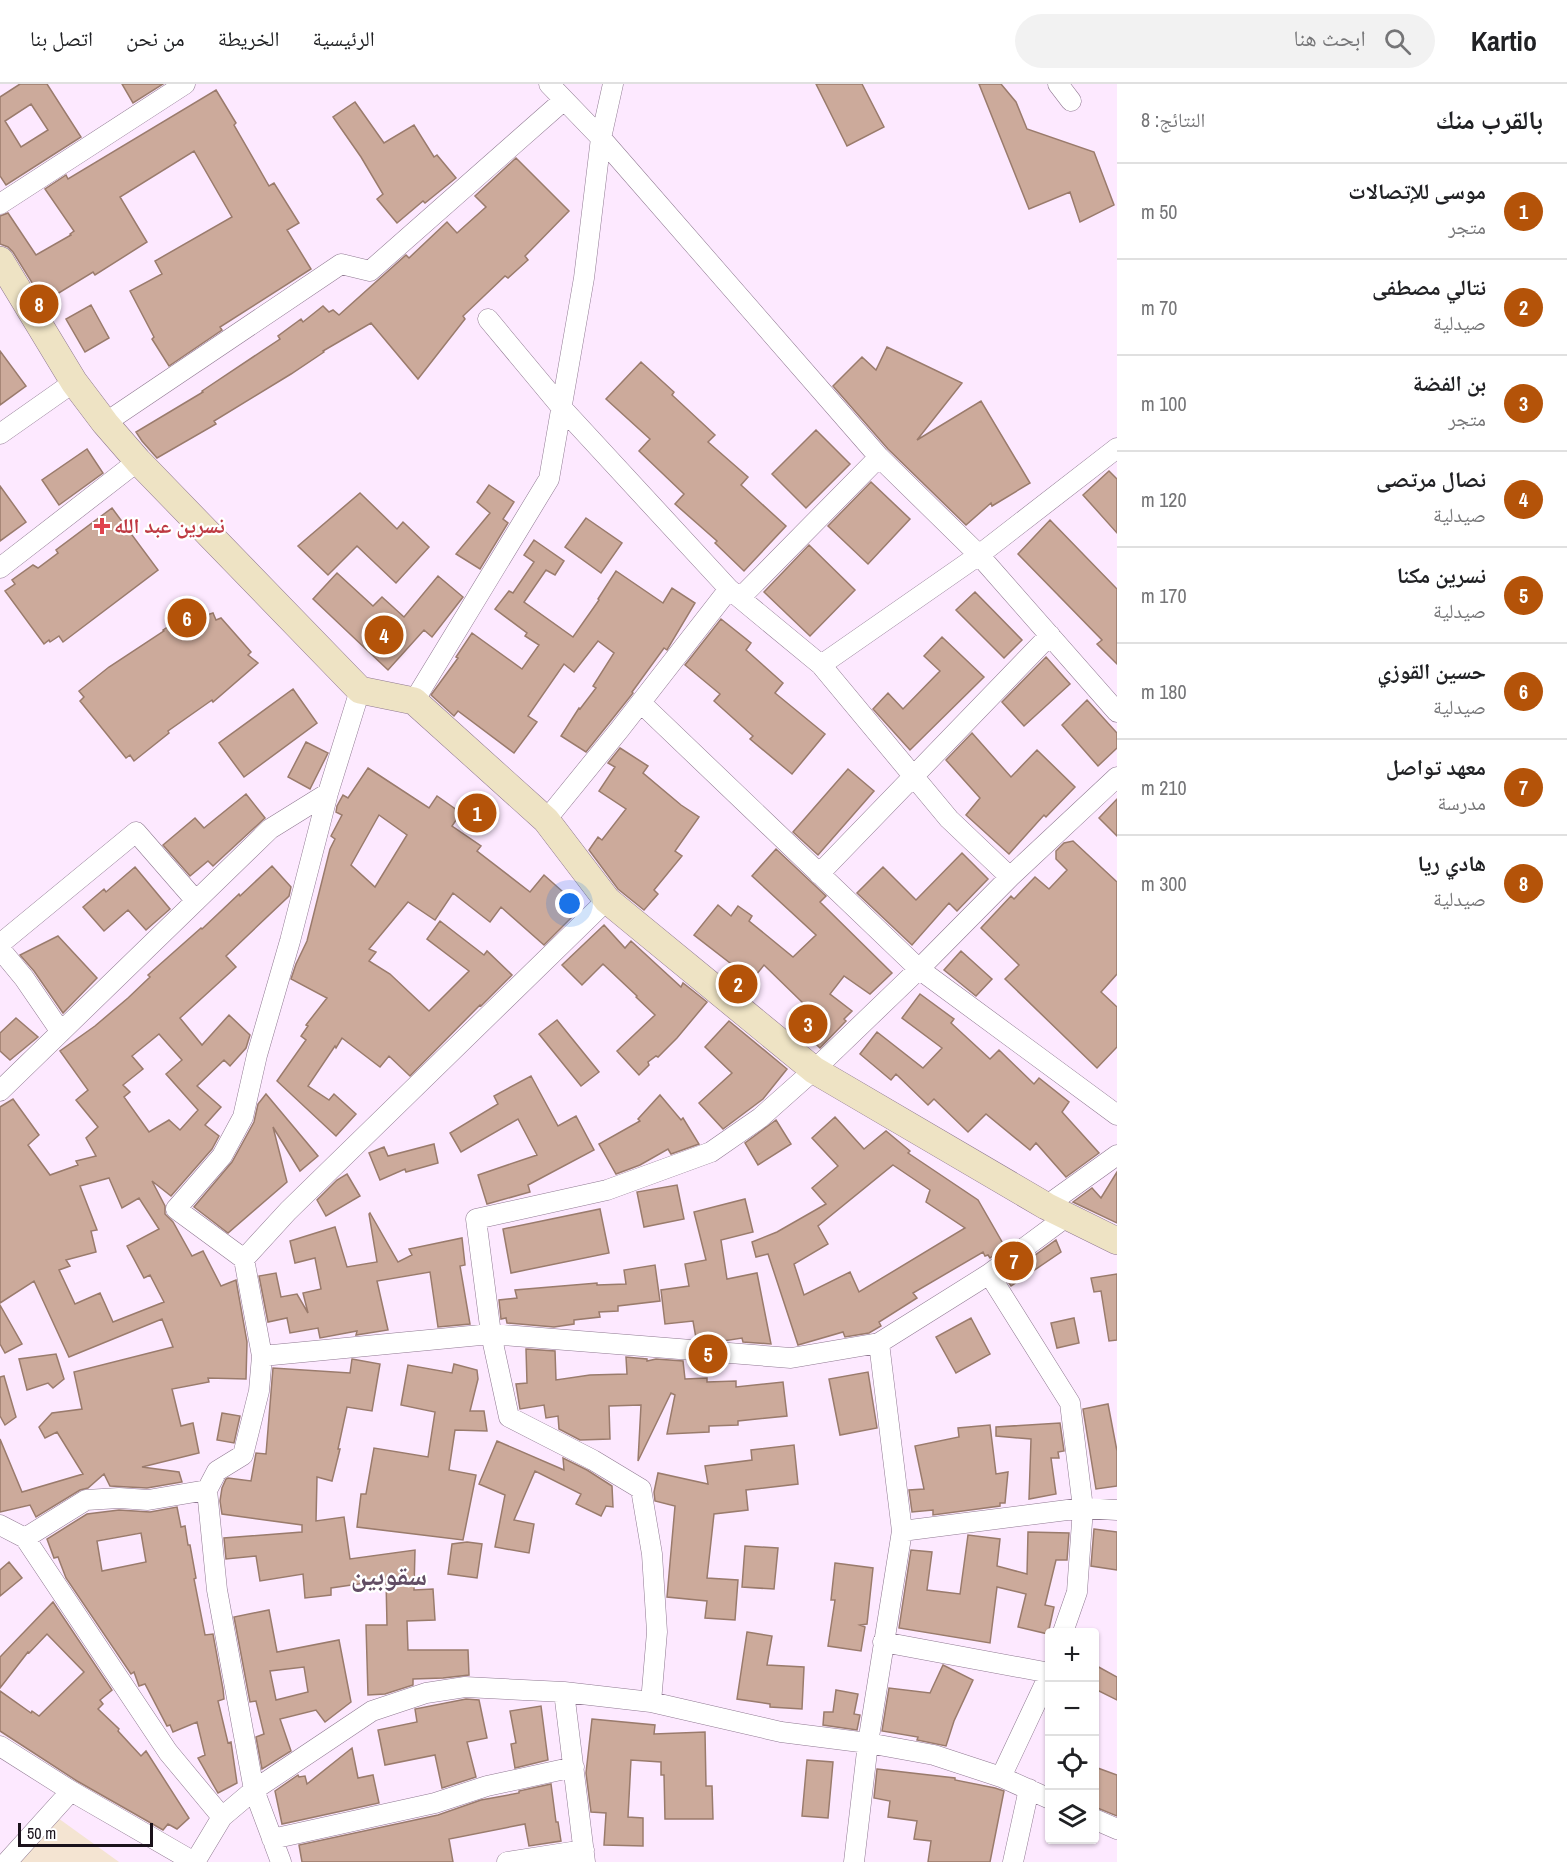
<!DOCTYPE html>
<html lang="ar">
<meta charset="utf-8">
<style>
:root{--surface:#fff;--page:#f2f2f2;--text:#202124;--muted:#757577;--line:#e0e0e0;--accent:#b45309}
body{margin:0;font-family:"Archivo Narrow","Noto Naskh Arabic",sans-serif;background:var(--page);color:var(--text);direction:rtl}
.controls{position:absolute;right:18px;bottom:18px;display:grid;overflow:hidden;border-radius:6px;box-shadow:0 2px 4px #0004}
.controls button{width:54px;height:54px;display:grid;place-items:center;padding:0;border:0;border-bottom:2px solid var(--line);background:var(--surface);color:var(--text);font:30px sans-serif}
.scale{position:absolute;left:18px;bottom:15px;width:135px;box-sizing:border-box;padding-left:6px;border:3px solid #1a121b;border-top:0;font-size:16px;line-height:21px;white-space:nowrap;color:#1a121b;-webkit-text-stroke:4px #fff;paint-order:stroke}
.you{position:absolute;left:570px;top:820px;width:21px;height:21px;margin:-15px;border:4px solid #fff;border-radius:50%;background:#1a73e8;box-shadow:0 0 0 9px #1a73e833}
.badge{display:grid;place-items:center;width:39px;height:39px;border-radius:50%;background:var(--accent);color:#fff;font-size:20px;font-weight:700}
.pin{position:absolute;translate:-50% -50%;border:3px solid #fff;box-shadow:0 2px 6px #0006}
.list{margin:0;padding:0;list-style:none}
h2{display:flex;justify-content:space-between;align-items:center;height:78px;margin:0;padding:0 24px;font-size:26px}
h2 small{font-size:20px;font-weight:400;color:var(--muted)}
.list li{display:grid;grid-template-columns:39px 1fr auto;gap:18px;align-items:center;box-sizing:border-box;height:96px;padding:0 24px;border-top:2px solid var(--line)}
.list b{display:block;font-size:22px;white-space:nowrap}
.list p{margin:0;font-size:20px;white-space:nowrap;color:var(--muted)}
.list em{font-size:20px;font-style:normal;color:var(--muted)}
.icon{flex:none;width:33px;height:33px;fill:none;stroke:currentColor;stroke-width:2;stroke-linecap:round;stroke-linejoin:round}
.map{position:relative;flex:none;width:1117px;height:1778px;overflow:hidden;direction:ltr}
header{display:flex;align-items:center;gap:36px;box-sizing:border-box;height:84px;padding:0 30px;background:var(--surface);border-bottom:2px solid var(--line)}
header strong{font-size:28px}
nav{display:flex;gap:33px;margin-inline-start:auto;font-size:21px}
.search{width:420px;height:54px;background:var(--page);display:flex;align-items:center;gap:15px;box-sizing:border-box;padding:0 21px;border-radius:33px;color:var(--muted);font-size:22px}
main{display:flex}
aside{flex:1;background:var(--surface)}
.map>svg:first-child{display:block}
.education{fill:#f4e4d2}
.building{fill:#ccaa9b;stroke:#9a7b6c;stroke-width:1.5;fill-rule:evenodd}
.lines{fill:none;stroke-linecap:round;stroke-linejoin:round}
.street-casing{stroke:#8f7991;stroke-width:21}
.secondary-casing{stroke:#8f7991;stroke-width:28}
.street{stroke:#fff;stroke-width:20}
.secondary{stroke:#eee3c4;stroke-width:27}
.health-dot{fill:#e0444e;stroke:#fff;stroke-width:2}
.labels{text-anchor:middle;stroke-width:4.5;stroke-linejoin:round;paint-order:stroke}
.health-label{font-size:21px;font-weight:bold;fill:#be3a42;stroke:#fff;text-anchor:start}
.district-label{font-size:27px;font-weight:bold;fill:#624e65;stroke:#fff}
</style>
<header>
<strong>Kartio</strong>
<div class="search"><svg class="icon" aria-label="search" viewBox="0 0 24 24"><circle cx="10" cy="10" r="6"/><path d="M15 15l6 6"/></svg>ابحث هنا</div>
<nav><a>الرئيسية</a><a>الخريطة</a><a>من نحن</a><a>اتصل بنا</a></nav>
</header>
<main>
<aside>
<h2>بالقرب منك<small>النتائج: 8</small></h2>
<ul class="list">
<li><span class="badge">1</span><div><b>موسى للإتصالات</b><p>متجر</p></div><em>50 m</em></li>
<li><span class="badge">2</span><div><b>نتالي مصطفى</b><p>صيدلية</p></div><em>70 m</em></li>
<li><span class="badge">3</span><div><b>بن الفضة</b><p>متجر</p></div><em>100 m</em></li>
<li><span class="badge">4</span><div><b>نصال مرتصى</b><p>صيدلية</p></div><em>120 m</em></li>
<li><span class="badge">5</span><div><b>نسرين مكنا</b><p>صيدلية</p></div><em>170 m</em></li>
<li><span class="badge">6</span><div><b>حسين القوزي</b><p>صيدلية</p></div><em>180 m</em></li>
<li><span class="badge">7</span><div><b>معهد تواصل</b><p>مدرسة</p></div><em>210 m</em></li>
<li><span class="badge">8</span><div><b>هادي ريا</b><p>صيدلية</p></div><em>300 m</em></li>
</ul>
</aside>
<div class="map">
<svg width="1117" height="1778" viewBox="0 0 1117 1778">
<rect width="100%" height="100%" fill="#fde9ff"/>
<path class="education" d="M51,1729L119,1778H12Z"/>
<path class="building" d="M20,0H47L81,53L6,101L0,92V13ZM31,20L48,46L21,63L5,37Z
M122,0H163L133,19Z
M816,0H862L884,43L847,62Z
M979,0H1001L1016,18L1027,45L1094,68L1114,121L1080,138L1070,108L1029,125Z
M216,6L236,39L234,41L269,102L274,99L299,139L287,146L311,185L220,243L222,246L169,282L152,255L154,253L130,207L162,190L155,177L232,133L194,67L120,113L147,158L95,191L93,188L44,218L13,168L8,163L0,160V132L8,129L36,171L71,151L70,150L74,147L45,105L66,91L68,95Z
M355,18L384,59L414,41L434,73L437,71L456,94L425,119L423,117L397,139L377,115L383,110L361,73L333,33Z
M516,74L569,127L525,172L528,176L508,194L505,192L463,232L465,235L418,295L371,239L323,267L324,268L291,290L214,337L216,340L157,374L142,357L136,348L203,308L202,307L280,255L278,252L301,235L303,238L323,222L329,228L333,226L339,231L406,171L409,174L447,138L457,149L486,123L475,112Z
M91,221L109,254L85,268L66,235Z
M887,263L962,299L917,356L981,317L1030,399L992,422L991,419L966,441L888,365L833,302L862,273L876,286Z
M0,267L26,302L0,321Z
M641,278L674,308L672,311L715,351L708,358L748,393L741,401L786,442L744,487L715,459L717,457L675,420L684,410L639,367L650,355L606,315Z
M816,346L850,380L806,424L772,390Z
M87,365L103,389L59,421L42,396Z
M1109,387L1117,395V449L1083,411Z
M871,398L910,435L868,480L828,442Z
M489,401L514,418L503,435L508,439L480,485L456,470L490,429L477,418Z
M0,402L26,438L0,457Z
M360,409L397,445L403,438L429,463L396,499L357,462L328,491L298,462Z
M112,424L158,486L63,558L59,552L50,558L49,556L44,560L5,507L15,500L12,496L33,481L38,484L58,469L56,466Z
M586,434L622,459L601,489L565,463Z
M1050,436L1117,505V580L1097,560L1102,556L1018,470Z
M534,456L564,477L555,491L546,486L524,518L573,553L599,516L598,515L616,487L663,519L672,504L695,519L667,566L664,564L632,608L633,609L586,668L561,652L579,624L580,625L596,604L593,602L614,569L598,557L574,588L564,580L528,632L537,638L514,669L458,627L454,632L431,611L458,574L456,573L472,549L522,585L539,561L525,552L527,549L495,525L509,507L513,509L534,478L524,471Z
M809,461L855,506L810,552L764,508Z
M337,489L373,522L382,513L404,533L438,492L463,513L432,553L424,546L388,586L313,515Z
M975,508L1022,556L1004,574L956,526Z
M202,526L207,531L213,529L216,536L221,534L251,568L248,571L258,579L213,618L212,616L168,647L169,649L134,677L130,671L126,674L80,617L84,613L79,607L109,583L164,547L163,546L190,528L194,532Z
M721,535L751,559L746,566L783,599L775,609L825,650L792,690L750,655L753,652L714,617L720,610L685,581Z
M942,553L984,593L910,666L873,625L888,609L903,625L940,587L924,572Z
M1046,573L1070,600L1024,642L1002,618Z
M293,605L317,639L244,693L219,659Z
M1087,616L1117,649V664L1098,682L1062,641Z
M972,649L1011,693L1037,666L1075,703L1046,733L1044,731L1009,770L966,731L980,714L946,676Z
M306,658L328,669L310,705L288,693Z
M620,664L648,682L643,689L681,721L699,733L675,767L682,772L654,806L658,810L644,826L618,805L589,766L598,753L602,756L626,725L599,707L615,683L608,679Z
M368,684L429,724L437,712L461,729L452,742L481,762L477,767L530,808L544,791L581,824L544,861L501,823L490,838L453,809L435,836L408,818L369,865L376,868L369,877L390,890L429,927L469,887L427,855L440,837L484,871L487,867L512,891L481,922L480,921L410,992L389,972L380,983L342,954L336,964L335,962L308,1002L329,1016L334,1010L356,1030L336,1052L277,997L306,956L301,952L308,942L306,941L327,914L291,895L296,880L307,857L330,765L335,755L331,752L342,731L336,728L337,722L343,711L348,714ZM379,731L407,751L375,803L351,781Z
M848,685L874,707L818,771L793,748Z
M246,710L265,734L213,782L208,777L190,792L163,761L195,734L204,744Z
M1117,715V752L1099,734Z
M1073,757L1117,798V890L1101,908L1117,923V963L1097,984L1005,895L1019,881L981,844L1011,812L1014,815L1035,793L1049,805L1067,786L1056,775V767L1064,759Z
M776,765L826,812L820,818L892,889L870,910L844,892L830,910L852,927L844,935L846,937L820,964L790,936L804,920L764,881L752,896L694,851L718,821L731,832L738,822L752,832L749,837L793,873L816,851L752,792Z
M962,769L988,795L957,827L949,819L912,861L857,809L883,783L916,816Z
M272,782L291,803L289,812L226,872L236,883L180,934L202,961L229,931L250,951L246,964L230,982L224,976L197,1002L221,1023L205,1041L219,1052L212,1065L171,1112L152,1097L165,1122V1130L173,1138L192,1172L203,1167L221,1202L236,1196L247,1258L246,1295L208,1294L209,1298L172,1305L181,1342L193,1339L199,1369L142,1383L179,1388L182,1398L147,1404L110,1402L104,1390L88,1404L80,1406L36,1433L30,1421L0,1428V1355L22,1408L83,1390L57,1348L45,1354L39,1343L52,1329L82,1325L74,1288L173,1263L162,1235L69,1273L34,1197L0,1219V1023L13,1015L39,1051L28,1061L50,1091L78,1081L76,1077L96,1072L86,1054L98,1043L76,1016L88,1006L60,967L95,942L128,914L150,893L148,891L201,844L202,845L239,810L240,812ZM159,950L182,976L166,990L198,1026L180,1046L169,1036L149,1048L124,1013L130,1008L123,1001L143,985L132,972ZM109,1094L122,1124L139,1114L159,1145L127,1162L144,1194L150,1191L164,1218L113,1238L100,1209L75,1220L59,1186L70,1182L66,1176L96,1168L91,1147L97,1146L80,1102Z
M135,783L170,825L146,846L128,826L104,847L83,823L104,805L106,808Z
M604,841L625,864L631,857L681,903L683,899L707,918L677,954L658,973L656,972L648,978L649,981L639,991L617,967L655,931L636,913L637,912L603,880L582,901L562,881Z
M58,852L97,894L63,929L34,887L20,871Z
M961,867L992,895L976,912L944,886Z
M920,910L954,935L951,939L990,975L999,966L1034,1000L1039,994L1069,1018L1062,1028L1099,1069L1066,1093L1036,1059L1030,1066L986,1030L968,1048L934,1015L928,1021L896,990L891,996L860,970L877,948L923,984L942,964L902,934Z
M16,934L38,953L10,976L0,967V949Z
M557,936L599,988L581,1002L539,950Z
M729,937L787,985L763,1015L723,1045L699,1019L732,989L705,963Z
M531,992L558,1042L576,1032L594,1066L528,1101L530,1108L487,1120L478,1091L537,1071L518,1035L461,1068L450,1049L498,1020L494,1012Z
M266,1010L318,1072L300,1087L273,1043L287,1098L228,1149L194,1123L232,1078L254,1038L258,1020Z
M660,1011L681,1036L683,1034L699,1060L671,1070L668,1065L640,1081L616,1090L599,1060L640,1037L638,1035Z
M835,1033L864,1065L886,1047L910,1067L908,1069L978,1116L1005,1163L990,1174L988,1171L985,1172L983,1168L913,1209L917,1214L879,1238L881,1242L869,1249L845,1253L843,1248L798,1261L768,1170L756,1173L752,1158L777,1148L826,1120L812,1104L838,1082L812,1054ZM893,1081L930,1106L926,1118L965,1144L859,1208L850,1188L804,1211L794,1180L828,1160L818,1142Z
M776,1036L791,1060L758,1081L745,1059Z
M434,1060L438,1079L406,1088L405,1085L380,1096L369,1069L384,1063L388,1072Z
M1117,1088V1139L1073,1118L1092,1104L1101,1114Z
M347,1090L360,1112L326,1132L317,1116L337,1096Z
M677,1101L684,1135L644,1143L637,1108Z
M745,1115L753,1148L721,1156L727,1195L757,1189L771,1260L743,1258L742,1254L723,1257L696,1254L693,1237L665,1240L661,1206L689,1202L685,1180L706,1176L694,1128Z
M600,1125L609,1169L511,1189L503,1145Z
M370,1129L398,1178L412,1171L409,1165L462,1154L465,1181L460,1182L470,1240L438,1243L430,1188L377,1197L388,1246L356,1251L357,1247L320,1254L318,1244L290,1249L287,1234L268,1238L259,1192L276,1189L281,1213L297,1210L308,1229L303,1209L321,1205L315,1174L295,1179L290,1157L335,1143L347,1183L377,1178L369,1130Z
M1056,1156L1061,1168L1011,1202L1005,1193Z
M655,1181L660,1217L618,1222V1227L599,1228L600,1233L574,1236V1240L554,1243L507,1239L506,1234L501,1235L499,1216L517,1214L515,1206L597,1199V1201L626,1200L624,1186Z
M1117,1190V1256L1109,1257L1101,1207L1094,1208L1091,1194Z
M0,1221L22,1260L5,1269L0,1260Z
M971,1234L990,1270L956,1289L936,1253Z
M1074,1234L1079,1259L1057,1264L1051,1239Z
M526,1265L555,1267L556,1296L590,1291L627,1290L626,1273L647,1275V1277L656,1275L683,1277L685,1295L707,1294V1298L736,1297V1303L783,1298L787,1332L738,1337V1341L709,1342V1348L667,1350L675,1311L671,1309L638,1377L641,1321L609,1322L610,1355L580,1356L559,1345L558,1332L546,1334L544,1321L520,1325L516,1300L527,1299Z
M56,1270L64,1295L53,1304L48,1299L27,1306L19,1275Z
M352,1275L380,1280L372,1327L347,1323L338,1365H340L332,1397L317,1393L316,1437L344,1433L350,1475L415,1466L414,1506L433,1505L435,1536L407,1537L408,1566H468L469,1591L443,1594L413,1595V1601L385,1610L368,1611L366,1541H387L386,1496L331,1504V1511L305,1514L303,1490L260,1497L256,1472L226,1475L224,1454L302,1448V1441L222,1430L220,1417L222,1404L226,1395L228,1394L251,1397L256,1369L266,1370L273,1284L350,1289Z
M454,1280L477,1286L478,1295L470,1327H484L487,1347L455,1346L449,1386L476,1391L463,1456L357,1443L361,1410H366L374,1364L428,1373L435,1328L401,1321L408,1281L452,1289Z
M868,1288L877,1344L840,1351L829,1295Z
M4,1292L16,1333L5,1341L0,1332V1293Z
M1108,1320L1117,1367V1402L1096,1405L1083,1325Z
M222,1329L240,1332L234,1359L217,1356Z
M1060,1339L1064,1367L1058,1368L1059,1374H1051L1056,1410L1029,1415L1031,1355L996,1352V1343Z
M990,1341L996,1390L1008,1388L1005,1419H1000V1422L933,1431V1426L912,1428L909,1406L924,1405L915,1362L959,1353L958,1344Z
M497,1357L564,1386L563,1374L587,1386L612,1402L613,1423L606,1422L601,1432L576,1420L581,1410L535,1387L514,1436L534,1440L529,1469L495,1463L505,1411L479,1400Z
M794,1361L798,1400L746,1406L748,1426L714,1430L707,1494L738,1496L735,1536L705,1534L707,1517L667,1513L675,1422L655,1417L654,1408L658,1389L708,1400L705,1382L752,1376L751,1366Z
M177,1423L181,1443L185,1442L188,1461H190L196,1494L194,1495L205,1551L213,1550L223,1605L224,1615L218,1617L228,1659L231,1658L237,1699L218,1709L198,1674L205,1671L197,1638L173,1648L170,1641L167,1642L145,1600L139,1602L134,1588L131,1590L66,1494L58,1473L54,1474L47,1455L87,1430L119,1426L150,1428ZM141,1449L146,1478L102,1487L97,1457Z
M1094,1445L1117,1448V1486L1091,1482Z
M1028,1448L1069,1449L1067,1476H1056L1045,1521L1054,1523L1048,1550L1018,1543L1026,1510L997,1503L990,1559L899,1544L911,1466L932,1468L927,1506L960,1510L968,1451L1000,1455L997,1482L1027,1490Z
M467,1458L482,1460L477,1494L448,1490L452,1460Z
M745,1462L778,1464L774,1505L742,1503Z
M9,1478L22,1494L0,1512V1486Z
M835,1479L873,1484L867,1540L860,1541L865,1543L861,1567L828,1562L835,1516H831Z
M53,1518L112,1606L100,1616L103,1620L98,1625L119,1645L118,1647L141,1672L146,1667L189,1734L177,1745L168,1740L163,1746L77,1697L0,1647V1607L31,1629L32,1627L39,1632L84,1588L47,1550L29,1569L28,1568L0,1604V1573Z
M269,1526L277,1568L339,1556L351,1618L325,1638L316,1626L280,1635L291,1667L262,1685L256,1653L264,1650L256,1617L250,1618L234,1533ZM304,1583L308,1608L276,1616L270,1587Z
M747,1548L772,1552L767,1581L804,1583L802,1625L770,1623V1620L737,1615Z
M943,1581L973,1596L954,1637L946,1662L917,1656L918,1653L882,1647L889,1604L930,1609Z
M1095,1581L1117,1593V1616L1095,1605Z
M836,1606L858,1610L854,1630L860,1631L857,1646L823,1641L824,1628H833Z
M466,1615L479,1616L487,1654L467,1658L476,1693L442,1704L435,1671L385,1681L378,1646L417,1638L415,1625Z
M541,1622L548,1676L515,1684L511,1660L516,1659L510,1627Z
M592,1635L655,1641L654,1650L705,1648L706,1702H712L713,1735H665L664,1691H661V1678L631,1676L628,1733L643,1734V1762L604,1761L606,1729L591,1728L586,1689Z
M352,1664L358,1694L373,1691L379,1719L282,1740L275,1707L298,1691L299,1693L305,1692L307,1700Z
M807,1676L833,1678L828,1734L802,1732Z
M1095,1683L1117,1691V1732L1095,1723Z
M877,1685L955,1694V1696L995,1704L1004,1707L990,1778H928L931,1757L914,1755L917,1737L888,1733L890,1717L874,1714Z
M551,1700L556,1738H558L561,1757L529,1762L525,1740L449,1755L453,1778H302L299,1761L438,1731L481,1716L519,1709V1707Z"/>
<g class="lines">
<defs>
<path id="street" d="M549,0L601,54L879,373L979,471L1117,628
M1058,0L1071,17
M0,120L185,0
M488,235L562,324L729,505L821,581L949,735L1010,793
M105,339L341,180L370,187L564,16
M0,350L74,298
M0,484L138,377
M740,514L879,373
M821,581L979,471L1117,364
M414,617L549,395L584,194L601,54L613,0
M641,619L919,885L1117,1031
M546,736L620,645L729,505
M819,790L1050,551
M0,860L136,748L196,817
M0,865L24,894L61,948
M0,1007L270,745L328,709L360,606
M1046,1122L1117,1071
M244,1175L288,1127L607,816
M989,1190L1070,1319L1083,1424L1077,1508L1063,1548
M262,1272L491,1250L791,1274L879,1259L989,1190L1066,1133
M0,1441L25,1454L168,1668L222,1733
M902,1447L1083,1424L1117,1426
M25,1454L86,1416L119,1414L148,1416L207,1406
M883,1558L1050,1589
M564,1608L585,1778
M651,1618L657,1548L652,1470L641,1405L593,1376L509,1333L491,1250L476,1135L607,1106L711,1068L760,1034L814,986L919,885L1010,793L1117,693
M0,1662L71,1707L194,1778
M1001,1693L1050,1589
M1094,1735L1117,1745
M272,1755L435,1719L487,1702L574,1683
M7,1778L71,1707
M195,1778L222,1733L254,1706L372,1627L426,1609L465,1603L564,1608L651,1618L781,1648L868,1659L934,1671L1001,1693L1050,1715
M281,1778L254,1706L217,1506L207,1406L217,1387L243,1371L259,1307L262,1272L244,1175L176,1125L222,1072L243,1033L257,971L290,857L328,709
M507,1778L584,1766
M854,1778L868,1659L902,1447L879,1259
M1013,1778L1029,1705"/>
<path id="secondary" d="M0,176L74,298L105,339L138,377L360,606L414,617L546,736L607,816L814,986L1046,1122L1117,1157"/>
</defs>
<use href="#street" class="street-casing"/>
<use href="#secondary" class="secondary-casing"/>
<use href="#street" class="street"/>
<use href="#secondary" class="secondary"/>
</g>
<path class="health-dot" d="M99 433h6v6h6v6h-6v6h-6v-6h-6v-6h6z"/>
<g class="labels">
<g class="health-label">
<text x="114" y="449">نسرين عبد الله</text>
</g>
<g class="district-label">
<text x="389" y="1501">سقوبين</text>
</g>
</g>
</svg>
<div class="controls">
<button>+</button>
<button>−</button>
<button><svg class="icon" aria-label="locate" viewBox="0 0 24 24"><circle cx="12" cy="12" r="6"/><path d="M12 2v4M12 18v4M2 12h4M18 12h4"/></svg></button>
<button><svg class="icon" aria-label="layers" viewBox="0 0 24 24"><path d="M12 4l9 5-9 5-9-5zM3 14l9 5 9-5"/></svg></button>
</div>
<div class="scale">50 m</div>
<div class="you"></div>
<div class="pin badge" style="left:477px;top:729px">1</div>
<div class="pin badge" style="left:738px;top:900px">2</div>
<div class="pin badge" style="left:808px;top:940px">3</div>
<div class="pin badge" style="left:384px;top:551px">4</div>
<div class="pin badge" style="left:708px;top:1270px">5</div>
<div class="pin badge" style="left:187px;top:534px">6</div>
<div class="pin badge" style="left:1014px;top:1177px">7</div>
<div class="pin badge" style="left:39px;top:220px">8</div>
</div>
</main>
